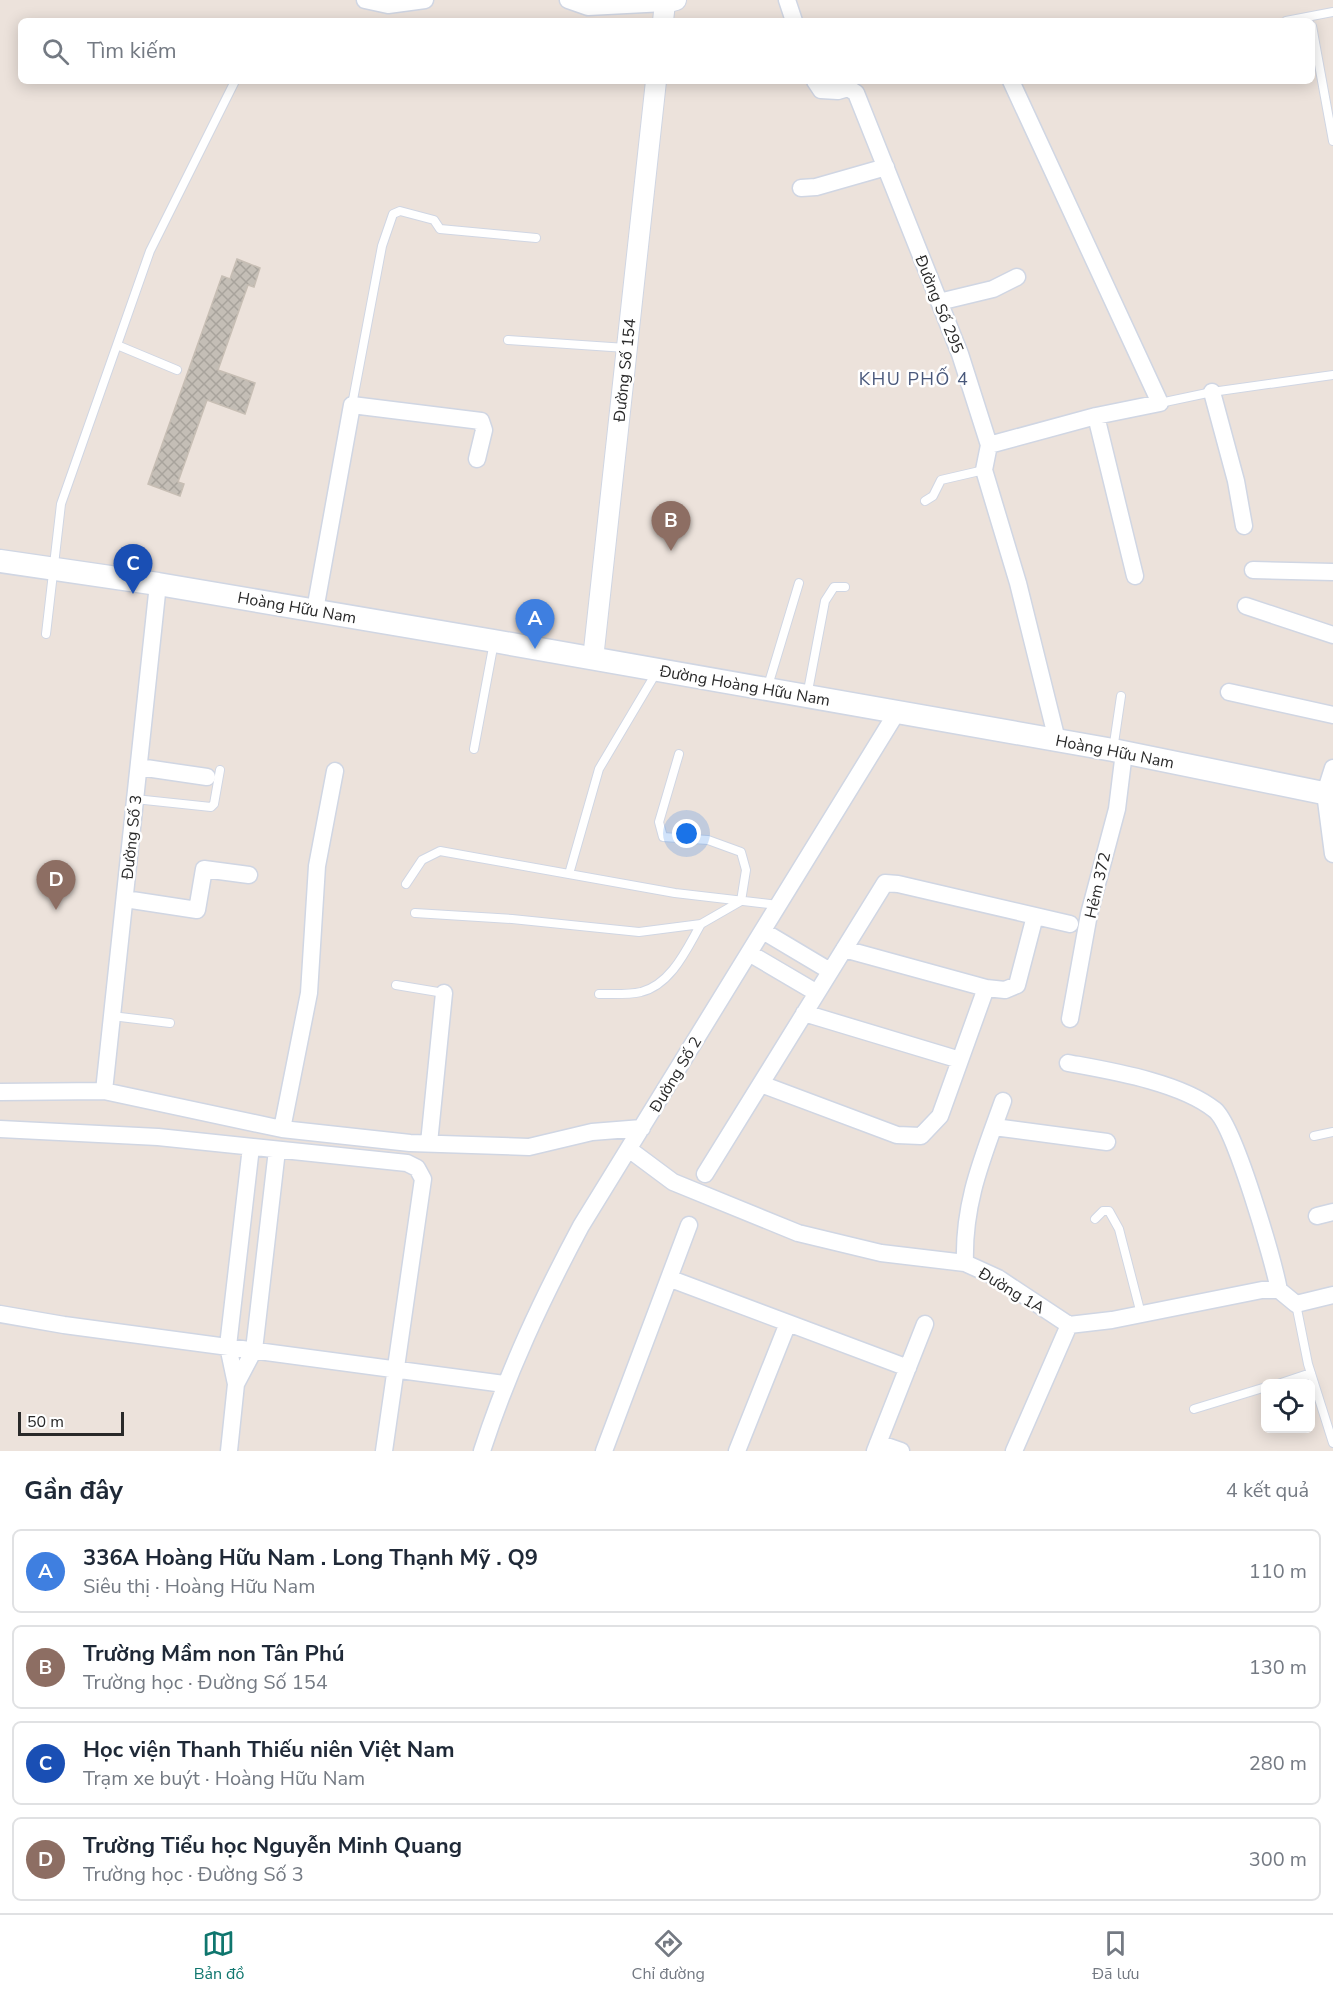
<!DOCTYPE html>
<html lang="vi">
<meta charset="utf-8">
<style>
:root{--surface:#fff;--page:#f2f2f3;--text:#1f2937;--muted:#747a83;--line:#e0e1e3;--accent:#0f766e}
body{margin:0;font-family:"Nunito Sans",sans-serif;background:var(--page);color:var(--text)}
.controls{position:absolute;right:18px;bottom:18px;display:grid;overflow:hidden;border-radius:9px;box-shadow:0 3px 15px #0003}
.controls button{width:54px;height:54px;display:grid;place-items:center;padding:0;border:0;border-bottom:2px solid var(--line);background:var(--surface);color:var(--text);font:30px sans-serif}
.scale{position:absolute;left:18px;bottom:15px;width:106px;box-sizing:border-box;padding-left:6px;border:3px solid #292929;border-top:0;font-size:16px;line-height:21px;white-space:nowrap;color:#292929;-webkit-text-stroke:4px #fff;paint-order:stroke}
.you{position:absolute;left:687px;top:834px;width:21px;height:21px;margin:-15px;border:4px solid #fff;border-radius:50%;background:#1a73e8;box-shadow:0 0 0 9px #1a73e833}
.badge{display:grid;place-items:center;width:39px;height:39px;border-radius:50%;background:var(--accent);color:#fff;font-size:20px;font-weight:700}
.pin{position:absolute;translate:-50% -50px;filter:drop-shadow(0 2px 3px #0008)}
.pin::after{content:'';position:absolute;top:32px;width:21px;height:18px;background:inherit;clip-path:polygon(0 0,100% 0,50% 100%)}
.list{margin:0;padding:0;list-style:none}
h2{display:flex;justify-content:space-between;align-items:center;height:78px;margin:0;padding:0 24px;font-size:26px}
h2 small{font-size:20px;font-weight:400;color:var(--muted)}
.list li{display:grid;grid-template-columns:39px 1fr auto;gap:18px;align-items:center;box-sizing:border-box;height:84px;margin:0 12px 12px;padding:0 12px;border:2px solid var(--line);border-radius:9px}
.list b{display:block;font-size:22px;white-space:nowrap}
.list p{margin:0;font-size:20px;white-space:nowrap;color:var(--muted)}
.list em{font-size:20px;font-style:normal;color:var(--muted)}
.icon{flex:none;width:33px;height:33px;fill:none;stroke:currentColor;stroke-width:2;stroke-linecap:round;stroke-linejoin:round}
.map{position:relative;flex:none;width:1333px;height:1451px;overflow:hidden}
.search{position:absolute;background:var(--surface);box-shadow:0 3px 15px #0003;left:18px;right:18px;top:18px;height:66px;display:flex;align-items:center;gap:15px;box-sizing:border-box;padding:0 21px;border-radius:9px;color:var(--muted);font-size:22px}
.sheet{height:462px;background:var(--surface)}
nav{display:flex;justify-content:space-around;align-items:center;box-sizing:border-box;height:84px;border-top:2px solid var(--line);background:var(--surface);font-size:16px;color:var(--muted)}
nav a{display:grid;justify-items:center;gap:3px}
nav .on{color:var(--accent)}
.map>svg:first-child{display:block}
.building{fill:url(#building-cross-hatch);stroke:#c7beb4;stroke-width:1.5}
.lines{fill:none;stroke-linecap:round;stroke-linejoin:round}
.service-casing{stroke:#d0d6e3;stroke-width:10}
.minor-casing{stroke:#d0d6e3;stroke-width:19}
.tertiary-casing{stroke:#d0d6e3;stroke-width:22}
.secondary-casing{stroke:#d0d6e3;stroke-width:25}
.service{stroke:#fff;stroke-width:8}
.minor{stroke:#fff;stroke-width:16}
.tertiary{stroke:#fff;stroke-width:20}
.secondary{stroke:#fff;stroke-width:22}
.labels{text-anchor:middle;stroke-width:5;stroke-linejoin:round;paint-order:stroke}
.street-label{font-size:16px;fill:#292929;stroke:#fff}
.neighbourhood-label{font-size:18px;letter-spacing:1.5px;fill:#49587b;stroke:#fff}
</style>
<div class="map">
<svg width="1333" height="1451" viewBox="0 0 1333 1451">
<defs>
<pattern id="building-cross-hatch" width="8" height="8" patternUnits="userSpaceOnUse" patternTransform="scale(1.5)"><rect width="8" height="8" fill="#c4beb6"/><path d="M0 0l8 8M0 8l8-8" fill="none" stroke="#a8a39c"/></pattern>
</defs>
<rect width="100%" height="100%" fill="#ece2db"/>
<path class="building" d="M237,259L260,268L254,287L248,285L218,370L255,383L245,414L207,400L178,482L184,484L180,496L148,484L222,276L230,279Z"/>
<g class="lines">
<defs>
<path id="service" d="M1286,21L1333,12
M1312,26L1333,141
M508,340L626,348
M117,345L177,370
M1160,403L1212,392L1333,375
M352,405L382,246L393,214L400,211L434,220L440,229L536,238
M925,501L933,496L941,480L984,470
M46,634L61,504L150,251L235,81
M767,689L799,583
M807,696L825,601L834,587H845
M474,749L494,642
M1113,750L1121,696
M135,799L211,807L214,804L220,770
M569,874L599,769L656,673
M406,884L422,860L440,851L675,893L778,905
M415,913L512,919L639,932L701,924L741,901L746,870L741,852L708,840L663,837L659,822L679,754
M396,985L444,993
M599,994C612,994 628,995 641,992C672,984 687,948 701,924
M112,1016L170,1023
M1314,1136L1333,1132
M1095,1219L1103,1211H1109L1119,1229L1141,1314
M1296,1304L1308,1364L1333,1443
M1278,1384L1311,1373
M1194,1409L1266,1387"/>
<path id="minor" d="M365,0L388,5L425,0
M568,0L588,7L665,3
M787,0L794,21
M815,81L821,90L838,91L848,88L856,93L960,354L989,445L984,470L1018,583L1057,740
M801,188L816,187L886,167
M939,302L993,289L1017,277
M1212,392L1236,481L1244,526
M1096,416L1135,576
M989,445L1096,416L1160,403L1011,81
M1253,570L1333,572
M1246,606L1333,635
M315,610L352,405L481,421L484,430L477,459
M1229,692L1333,715
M139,767L207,777
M1333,768L1325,793L1333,854
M125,899L197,910L204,869L249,875
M763,931L830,971
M844,949L986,988L1005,990L1017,985L1035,916
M749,953L817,993
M804,1013L960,1060
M1070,1019L1089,914L1117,809L1124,752
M1068,1063C1111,1071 1180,1082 1215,1110C1235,1127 1273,1260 1279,1290
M761,1084L897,1135L921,1136L940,1116L986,988
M104,1091L158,584
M0,1092L104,1091L282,1129L410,1143L529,1147L592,1132L642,1128
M994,1127L1107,1142
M0,1129L158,1137L407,1163L417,1168L423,1179L384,1451
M282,1129L309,993L317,866L335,771
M429,1143L444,993
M630,1150L673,1182L798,1233L881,1253L965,1263L998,1278L1069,1325L1112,1320L1262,1290H1279L1296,1304L1333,1295
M705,1174L885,883L898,884L1070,924
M1317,1216L1333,1212
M965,1263C963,1202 983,1157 1003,1101
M671,1279L908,1368
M0,1314L64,1325L504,1384
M236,1384L254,1350L277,1150
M878,1443L901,1451
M229,1451L236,1384L228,1346L251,1147
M482,1451C508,1371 541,1301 581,1226L897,712
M604,1451L689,1225
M737,1451L788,1323
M875,1451L925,1324
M1014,1451L1069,1325"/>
<path id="tertiary" d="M663,21L665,3L676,0
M593,659L656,81"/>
<path id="secondary" d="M0,561L158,584L494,641L1113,750L1333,795"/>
</defs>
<use href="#service" class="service-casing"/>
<use href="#minor" class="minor-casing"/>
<use href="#tertiary" class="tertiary-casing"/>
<use href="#secondary" class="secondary-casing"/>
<use href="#service" class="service"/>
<use href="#minor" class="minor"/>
<use href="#tertiary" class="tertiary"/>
<use href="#secondary" class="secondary"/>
</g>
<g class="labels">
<g class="street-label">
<text transform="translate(940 304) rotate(68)" y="6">Đường Số 295</text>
<text transform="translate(624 370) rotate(-84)" y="6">Đường Số 154</text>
<text transform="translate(297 607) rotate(10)" y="6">Hoàng Hữu Nam</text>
<text transform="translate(745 685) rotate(10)" y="6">Đường Hoàng Hữu Nam</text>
<text transform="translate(1115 751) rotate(11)" y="6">Hoàng Hữu Nam</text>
<text transform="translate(131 837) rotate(-84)" y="6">Đường Số 3</text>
<text transform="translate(1097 885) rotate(-77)" y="6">Hẻm 372</text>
<text transform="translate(675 1074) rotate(-59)" y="6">Đường Số 2</text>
<text transform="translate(1012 1290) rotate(31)" y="6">Đường 1A</text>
</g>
<g class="neighbourhood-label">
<text x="914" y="385">KHU PHỐ 4</text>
</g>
</g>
</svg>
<div class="controls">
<button><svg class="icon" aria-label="locate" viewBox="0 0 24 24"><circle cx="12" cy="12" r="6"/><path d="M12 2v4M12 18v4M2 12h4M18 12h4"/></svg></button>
</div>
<div class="scale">50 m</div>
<div class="you"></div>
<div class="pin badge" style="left:535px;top:649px;background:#3f7fe0">A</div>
<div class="pin badge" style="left:671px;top:551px;background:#8d6e63">B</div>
<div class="pin badge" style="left:133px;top:594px;background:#1a4fb4">C</div>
<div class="pin badge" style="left:56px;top:910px;background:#8d6e63">D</div>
<div class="search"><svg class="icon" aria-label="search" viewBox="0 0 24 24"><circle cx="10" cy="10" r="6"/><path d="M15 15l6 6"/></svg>Tìm kiếm</div>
</div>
<section class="sheet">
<h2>Gần đây<small>4 kết quả</small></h2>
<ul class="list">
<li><span class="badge" style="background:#3f7fe0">A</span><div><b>336A Hoàng Hữu Nam . Long Thạnh Mỹ . Q9</b><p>Siêu thị · Hoàng Hữu Nam</p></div><em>110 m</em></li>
<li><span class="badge" style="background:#8d6e63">B</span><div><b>Trường Mầm non Tân Phú</b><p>Trường học · Đường Số 154</p></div><em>130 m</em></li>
<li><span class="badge" style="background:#1a4fb4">C</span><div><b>Học viện Thanh Thiếu niên Việt Nam</b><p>Trạm xe buýt · Hoàng Hữu Nam</p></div><em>280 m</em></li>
<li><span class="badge" style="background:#8d6e63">D</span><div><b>Trường Tiểu học Nguyễn Minh Quang</b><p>Trường học · Đường Số 3</p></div><em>300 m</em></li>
</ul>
</section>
<nav>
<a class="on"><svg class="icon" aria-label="map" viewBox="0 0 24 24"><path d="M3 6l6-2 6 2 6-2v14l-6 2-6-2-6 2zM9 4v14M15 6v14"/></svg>Bản đồ</a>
<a><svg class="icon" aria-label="directions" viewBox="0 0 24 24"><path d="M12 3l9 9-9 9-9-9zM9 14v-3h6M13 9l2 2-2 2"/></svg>Chỉ đường</a>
<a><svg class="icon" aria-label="saved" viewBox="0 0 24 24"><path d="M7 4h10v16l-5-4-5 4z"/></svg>Đã lưu</a>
</nav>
